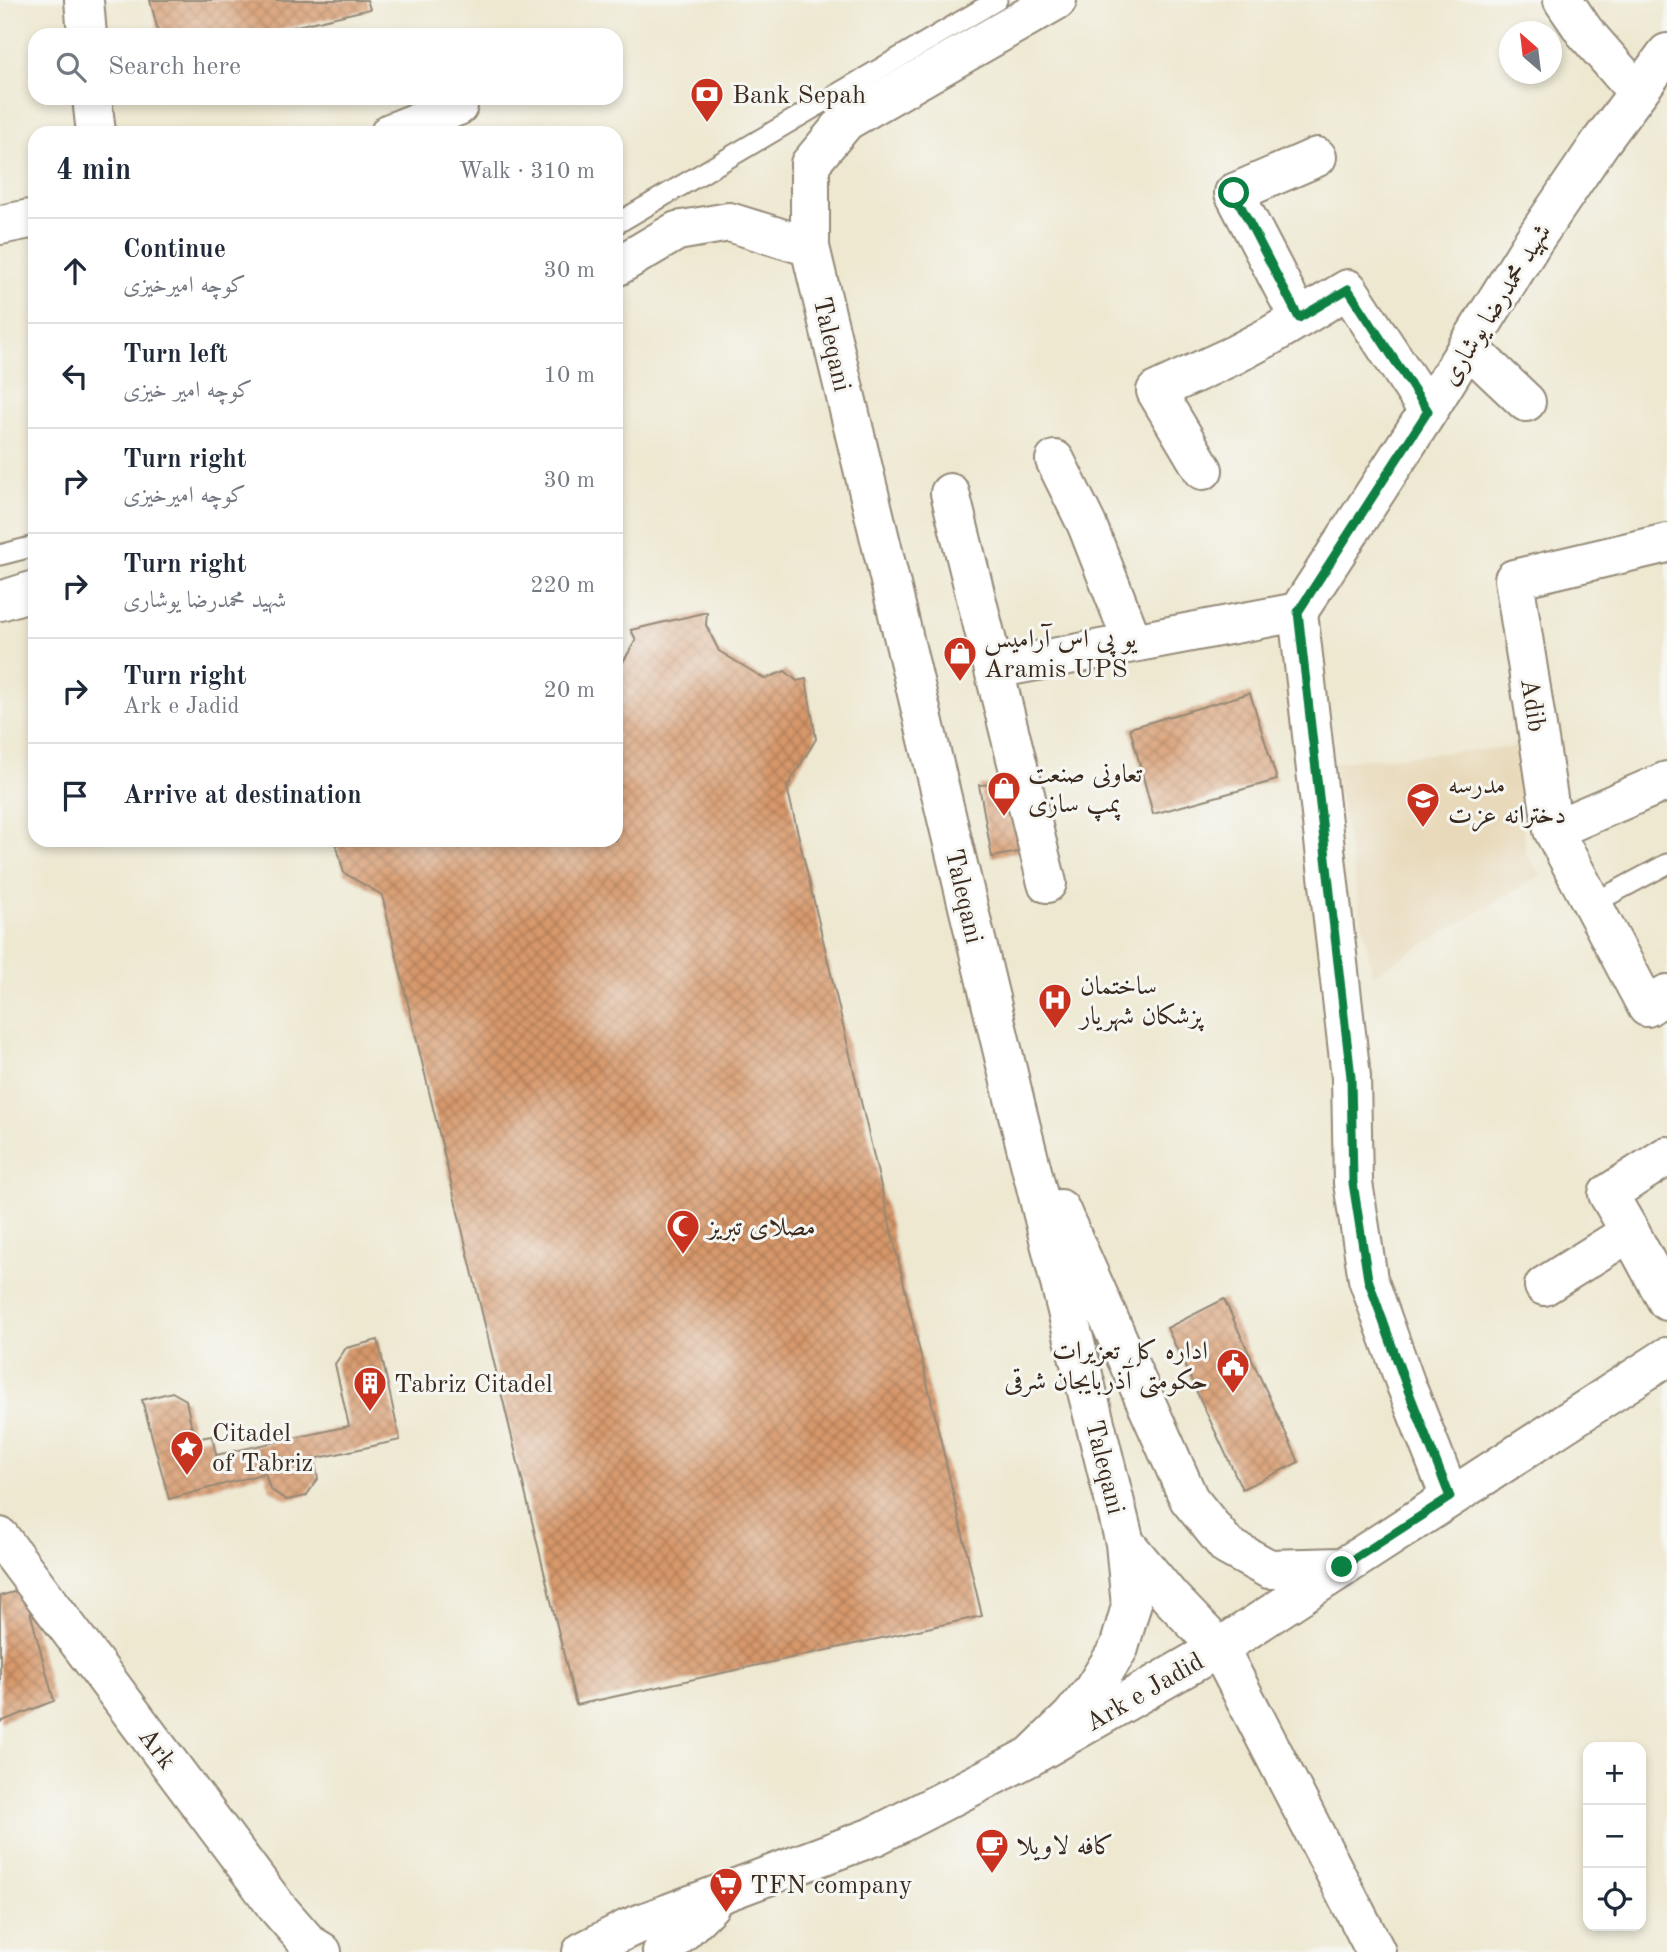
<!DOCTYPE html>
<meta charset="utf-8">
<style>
:root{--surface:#fff;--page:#f6f6f7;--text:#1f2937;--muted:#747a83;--line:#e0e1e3}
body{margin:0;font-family:"Old Standard TT",Amiri,serif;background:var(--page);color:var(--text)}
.controls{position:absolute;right:21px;bottom:21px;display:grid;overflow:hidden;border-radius:14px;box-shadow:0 4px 10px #0003}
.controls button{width:63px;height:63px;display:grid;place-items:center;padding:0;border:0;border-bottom:2px solid var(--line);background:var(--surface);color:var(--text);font:35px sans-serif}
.compass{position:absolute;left:1499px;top:21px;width:63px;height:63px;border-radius:50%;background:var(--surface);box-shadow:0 4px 10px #0003;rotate:332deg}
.stop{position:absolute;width:21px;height:21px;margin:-16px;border:5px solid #0b8043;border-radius:50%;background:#fff}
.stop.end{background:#0b8043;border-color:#fff;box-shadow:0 2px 7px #0008}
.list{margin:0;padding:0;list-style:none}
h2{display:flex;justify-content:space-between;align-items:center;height:91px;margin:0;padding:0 28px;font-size:30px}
h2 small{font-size:23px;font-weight:400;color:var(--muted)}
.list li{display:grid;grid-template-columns:46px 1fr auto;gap:21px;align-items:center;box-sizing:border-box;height:105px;padding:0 28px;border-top:2px solid var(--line)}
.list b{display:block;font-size:26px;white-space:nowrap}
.list p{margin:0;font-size:23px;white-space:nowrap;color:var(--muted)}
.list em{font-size:23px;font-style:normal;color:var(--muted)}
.icon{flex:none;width:38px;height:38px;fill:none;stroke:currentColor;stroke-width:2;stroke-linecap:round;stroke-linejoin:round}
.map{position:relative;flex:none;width:1667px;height:1952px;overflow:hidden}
.search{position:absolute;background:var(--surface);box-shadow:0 4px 10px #0003;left:28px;top:28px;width:595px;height:77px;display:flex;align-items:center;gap:18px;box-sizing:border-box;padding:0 24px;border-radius:21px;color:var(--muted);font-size:26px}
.panel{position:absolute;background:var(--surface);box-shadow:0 4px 10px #0003;left:28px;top:126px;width:595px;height:721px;border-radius:21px}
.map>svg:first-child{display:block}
.built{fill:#e8d9ba}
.building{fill:url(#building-cross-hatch)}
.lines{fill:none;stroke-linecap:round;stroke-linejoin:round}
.service-casing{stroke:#948977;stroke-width:23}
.minor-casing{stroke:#948977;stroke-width:42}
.primary-casing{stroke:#948977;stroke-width:42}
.service{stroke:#fff;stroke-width:19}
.minor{stroke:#fff;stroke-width:38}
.primary{stroke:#fff;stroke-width:38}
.route{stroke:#0b8043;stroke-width:9}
.labels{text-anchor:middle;stroke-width:6;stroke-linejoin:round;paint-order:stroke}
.poi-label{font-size:26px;fill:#3b2a1e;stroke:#f6f6f2;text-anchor:start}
.street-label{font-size:26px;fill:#3b2a1e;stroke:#f6f6f2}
</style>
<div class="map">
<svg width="1667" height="1952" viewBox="0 0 1667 1952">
<defs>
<pattern id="building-cross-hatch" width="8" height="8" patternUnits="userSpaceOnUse" patternTransform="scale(1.75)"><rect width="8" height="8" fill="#d7986a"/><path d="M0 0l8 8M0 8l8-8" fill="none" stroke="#b07c57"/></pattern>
</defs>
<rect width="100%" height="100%" fill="#f6f6f2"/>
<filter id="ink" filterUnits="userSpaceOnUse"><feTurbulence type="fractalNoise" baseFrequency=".0143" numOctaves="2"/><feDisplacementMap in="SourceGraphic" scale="14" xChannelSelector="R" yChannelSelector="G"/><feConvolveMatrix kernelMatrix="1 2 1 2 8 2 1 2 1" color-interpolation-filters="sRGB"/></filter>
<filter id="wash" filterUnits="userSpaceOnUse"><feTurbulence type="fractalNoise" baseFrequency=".00686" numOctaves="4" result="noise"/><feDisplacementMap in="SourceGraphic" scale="28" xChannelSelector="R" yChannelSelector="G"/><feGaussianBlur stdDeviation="1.57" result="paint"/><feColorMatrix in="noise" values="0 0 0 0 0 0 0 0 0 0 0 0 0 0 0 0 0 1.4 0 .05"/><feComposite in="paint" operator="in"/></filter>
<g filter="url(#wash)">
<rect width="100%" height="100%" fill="#eee8d0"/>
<path class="built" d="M1516,747L1526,853L1541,875L1372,975L1333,762Z"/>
<g id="blocks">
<path class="building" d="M150,0H367L370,9L258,35H159Z
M707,612L706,625L719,651L765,679L785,671L797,681L806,679L816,739L787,787L982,1616L576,1705L382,895L344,873L335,840H616V674L636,640L631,630Z
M1250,693L1277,780L1153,814L1130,728Z
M1017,783L1029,850L992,857L979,785Z
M1224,1299L1299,1462L1242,1489L1167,1328Z
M378,1340L400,1440L314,1459L318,1479L306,1496L286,1500L270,1489L265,1473L169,1499L142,1400L172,1392L186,1400L194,1439L212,1436L216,1455L349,1426L335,1364L346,1348Z
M24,1589L54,1701L0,1722V1596Z"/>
</g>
</g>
<g filter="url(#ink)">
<use href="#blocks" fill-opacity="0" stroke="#948977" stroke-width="2"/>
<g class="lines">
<defs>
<path id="service" d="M616,224L997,0
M0,555L35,546
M1592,904L1667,864"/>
<path id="minor" d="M1563,0L1584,31L1637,92
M390,133L458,106
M0,225L35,218
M1299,318L1234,193L1317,157
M1468,347L1526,402
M1055,460L1087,525L1133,643
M1203,470L1156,391L1234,355L1270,336L1348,289L1428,411
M950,493L1047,883
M1667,543L1514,579L1553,830L1647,1007L1667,994
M994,669L1298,612
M1553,830L1667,781
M1630,1232L1667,1301
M1544,1286L1630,1232L1608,1194L1667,1156
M1450,1497L1406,1385L1368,1279L1353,1183L1351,1077L1298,612L1428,411L1534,240L1600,143L1667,53
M0,1537L276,1906L309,1944L322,1952"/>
<path id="primary" d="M84,0L87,35
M92,98L96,133
M616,267L677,231L729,222L810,247
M0,601L35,590
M1060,1209L1189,1499L1227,1546L1269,1569L1342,1567
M1125,1543L1170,1597L1219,1648L1376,1952
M1031,1756L1072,1716L1093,1690L1119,1648L1131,1606L1125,1543L1018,1115L810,247V164L846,121L1057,0
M582,1952L629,1928L875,1836L1031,1756L1219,1648L1667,1357
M662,1952L710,1905"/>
</defs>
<use href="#service" class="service-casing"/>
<use href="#minor" class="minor-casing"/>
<use href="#primary" class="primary-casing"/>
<use href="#service" class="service"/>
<use href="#minor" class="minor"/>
<use href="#primary" class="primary"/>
</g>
</g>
<g class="lines" filter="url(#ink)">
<path class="route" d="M1234,193L1299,318L1348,289L1428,411L1298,612L1351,1077L1353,1183L1368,1279L1406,1385L1450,1497L1342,1567"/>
</g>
<defs>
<symbol id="bank-pin" viewBox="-11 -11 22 30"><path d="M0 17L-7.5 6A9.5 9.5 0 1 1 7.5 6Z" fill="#c8321e" stroke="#f6f6f2"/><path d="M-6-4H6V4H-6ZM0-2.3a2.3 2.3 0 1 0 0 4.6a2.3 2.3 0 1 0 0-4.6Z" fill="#fff"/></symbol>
<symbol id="shop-pin" viewBox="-11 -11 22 30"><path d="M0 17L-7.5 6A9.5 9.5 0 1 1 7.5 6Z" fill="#c8321e" stroke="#f6f6f2"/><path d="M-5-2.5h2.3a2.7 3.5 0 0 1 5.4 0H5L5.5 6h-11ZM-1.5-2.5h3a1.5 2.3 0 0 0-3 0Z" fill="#fff"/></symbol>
<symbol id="school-pin" viewBox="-11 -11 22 30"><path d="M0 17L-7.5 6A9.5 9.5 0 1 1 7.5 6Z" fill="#c8321e" stroke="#f6f6f2"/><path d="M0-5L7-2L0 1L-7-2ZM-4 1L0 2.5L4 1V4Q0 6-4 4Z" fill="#fff"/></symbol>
<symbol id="hospital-pin" viewBox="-11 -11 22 30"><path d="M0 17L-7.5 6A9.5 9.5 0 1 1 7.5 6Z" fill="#c8321e" stroke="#f6f6f2"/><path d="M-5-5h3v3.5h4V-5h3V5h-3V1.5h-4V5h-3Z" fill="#fff"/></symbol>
<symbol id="mosque-pin" viewBox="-11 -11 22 30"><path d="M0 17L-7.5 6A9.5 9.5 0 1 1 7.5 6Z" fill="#c8321e" stroke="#f6f6f2"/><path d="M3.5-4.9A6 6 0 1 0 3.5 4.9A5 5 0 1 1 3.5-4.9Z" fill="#fff"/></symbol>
<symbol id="civic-pin" viewBox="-11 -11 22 30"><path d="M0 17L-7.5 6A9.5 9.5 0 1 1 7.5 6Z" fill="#c8321e" stroke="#f6f6f2"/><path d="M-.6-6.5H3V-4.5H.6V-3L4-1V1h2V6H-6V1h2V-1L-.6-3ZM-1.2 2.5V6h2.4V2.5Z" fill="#fff"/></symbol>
<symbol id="building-pin" viewBox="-11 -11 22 30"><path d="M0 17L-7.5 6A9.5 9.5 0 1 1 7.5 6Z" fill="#c8321e" stroke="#f6f6f2"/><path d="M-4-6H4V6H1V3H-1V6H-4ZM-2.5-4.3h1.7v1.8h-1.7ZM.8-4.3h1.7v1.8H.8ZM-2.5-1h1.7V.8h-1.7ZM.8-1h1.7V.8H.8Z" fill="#fff"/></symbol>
<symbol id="sight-pin" viewBox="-11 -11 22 30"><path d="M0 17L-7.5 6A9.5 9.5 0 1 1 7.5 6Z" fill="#c8321e" stroke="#f6f6f2"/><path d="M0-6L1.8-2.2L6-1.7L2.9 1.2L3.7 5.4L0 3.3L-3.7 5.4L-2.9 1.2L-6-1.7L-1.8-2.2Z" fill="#fff"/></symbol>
<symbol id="cafe-pin" viewBox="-11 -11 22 30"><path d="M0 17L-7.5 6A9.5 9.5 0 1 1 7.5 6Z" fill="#c8321e" stroke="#f6f6f2"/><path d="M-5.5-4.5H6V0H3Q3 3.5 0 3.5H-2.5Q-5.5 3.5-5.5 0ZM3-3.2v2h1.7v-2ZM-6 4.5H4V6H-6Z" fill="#fff"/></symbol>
<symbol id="supermarket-pin" viewBox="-11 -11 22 30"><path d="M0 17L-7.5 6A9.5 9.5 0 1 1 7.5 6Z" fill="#c8321e" stroke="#f6f6f2"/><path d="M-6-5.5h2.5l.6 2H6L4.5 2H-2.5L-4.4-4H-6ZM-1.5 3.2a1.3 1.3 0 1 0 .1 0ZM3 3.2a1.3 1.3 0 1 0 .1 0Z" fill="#fff"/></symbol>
</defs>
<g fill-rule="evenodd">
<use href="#bank-pin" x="688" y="75" width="38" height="52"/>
<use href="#shop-pin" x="941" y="634" width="38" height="52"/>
<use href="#shop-pin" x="985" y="769" width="38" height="52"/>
<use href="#school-pin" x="1404" y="780" width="38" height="52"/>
<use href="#hospital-pin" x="1036" y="981" width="38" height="52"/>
<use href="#mosque-pin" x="664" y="1207" width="38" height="52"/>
<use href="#civic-pin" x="1214" y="1346" width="38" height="52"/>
<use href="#building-pin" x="351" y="1364" width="38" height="52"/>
<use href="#sight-pin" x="168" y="1428" width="38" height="52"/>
<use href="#cafe-pin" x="973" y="1826" width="38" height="52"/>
<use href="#supermarket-pin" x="707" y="1865" width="38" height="52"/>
</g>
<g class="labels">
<g class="poi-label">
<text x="732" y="103">Bank Sepah</text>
<text x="984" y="647">یو پی اس آرامیس<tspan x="984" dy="30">Aramis UPS</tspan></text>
<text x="1028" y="782">تعاونی صنعت<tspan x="1028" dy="30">پمپ سازی</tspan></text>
<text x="1448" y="793">مدرسه<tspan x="1448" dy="30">دخترانه عزت</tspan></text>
<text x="1080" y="994">ساختمان<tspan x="1080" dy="30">پزشکان شهریار</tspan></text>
<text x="708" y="1235">مصلای تبریز</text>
<text x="1208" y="1359" text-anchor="end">اداره کل تعزیرات<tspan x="1208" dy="30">حکومتی آذربایجان شرقی</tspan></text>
<text x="394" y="1392">Tabriz Citadel</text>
<text x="212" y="1441">Citadel<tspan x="212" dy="30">of Tabriz</tspan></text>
<text x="1016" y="1854">کافه لاویلا</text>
<text x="750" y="1893">TFN company</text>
</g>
<g class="street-label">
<text transform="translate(1495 304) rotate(-58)" y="9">شهید محمدرضا یوشاری</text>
<text transform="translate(833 344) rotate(77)" y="9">Taleqani</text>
<text transform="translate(1534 705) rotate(81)" y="9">Adib</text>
<text transform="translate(965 896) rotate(77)" y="9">Taleqani</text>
<text transform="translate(1106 1467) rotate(76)" y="9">Taleqani</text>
<text transform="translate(1144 1691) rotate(-30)" y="9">Ark e Jadid</text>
<text transform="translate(158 1748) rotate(53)" y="9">Ark</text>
</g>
</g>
</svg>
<div class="controls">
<button>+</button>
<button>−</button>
<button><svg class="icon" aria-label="locate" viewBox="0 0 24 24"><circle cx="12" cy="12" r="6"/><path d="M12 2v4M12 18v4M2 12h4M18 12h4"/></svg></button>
</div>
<svg class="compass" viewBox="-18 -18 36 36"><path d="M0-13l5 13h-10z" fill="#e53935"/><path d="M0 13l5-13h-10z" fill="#747a83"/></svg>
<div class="stop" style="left:1234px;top:193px"></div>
<div class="stop end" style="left:1342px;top:1567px"></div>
<div class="search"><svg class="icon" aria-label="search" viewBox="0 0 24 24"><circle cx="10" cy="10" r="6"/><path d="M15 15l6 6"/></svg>Search here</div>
<section class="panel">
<h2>4 min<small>Walk · 310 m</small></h2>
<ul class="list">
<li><svg class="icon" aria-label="ahead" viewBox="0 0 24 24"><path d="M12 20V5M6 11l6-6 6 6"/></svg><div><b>Continue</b><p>کوچه امیرخیزی</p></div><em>30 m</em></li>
<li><svg class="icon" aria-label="left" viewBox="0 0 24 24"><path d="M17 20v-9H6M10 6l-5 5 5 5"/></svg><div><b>Turn left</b><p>کوچه امیر خیزی</p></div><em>10 m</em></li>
<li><svg class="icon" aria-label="right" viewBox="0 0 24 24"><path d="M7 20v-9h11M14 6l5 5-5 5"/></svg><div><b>Turn right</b><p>کوچه امیرخیزی</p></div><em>30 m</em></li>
<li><svg class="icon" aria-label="right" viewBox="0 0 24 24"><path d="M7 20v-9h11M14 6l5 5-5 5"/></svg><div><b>Turn right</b><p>شهید محمدرضا یوشاری</p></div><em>220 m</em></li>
<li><svg class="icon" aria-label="right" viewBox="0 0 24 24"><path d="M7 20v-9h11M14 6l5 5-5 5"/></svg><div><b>Turn right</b><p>Ark e Jadid</p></div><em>20 m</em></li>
<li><svg class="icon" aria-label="arrive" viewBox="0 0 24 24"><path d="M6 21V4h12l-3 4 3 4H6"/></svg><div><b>Arrive at destination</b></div></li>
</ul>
</section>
</div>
